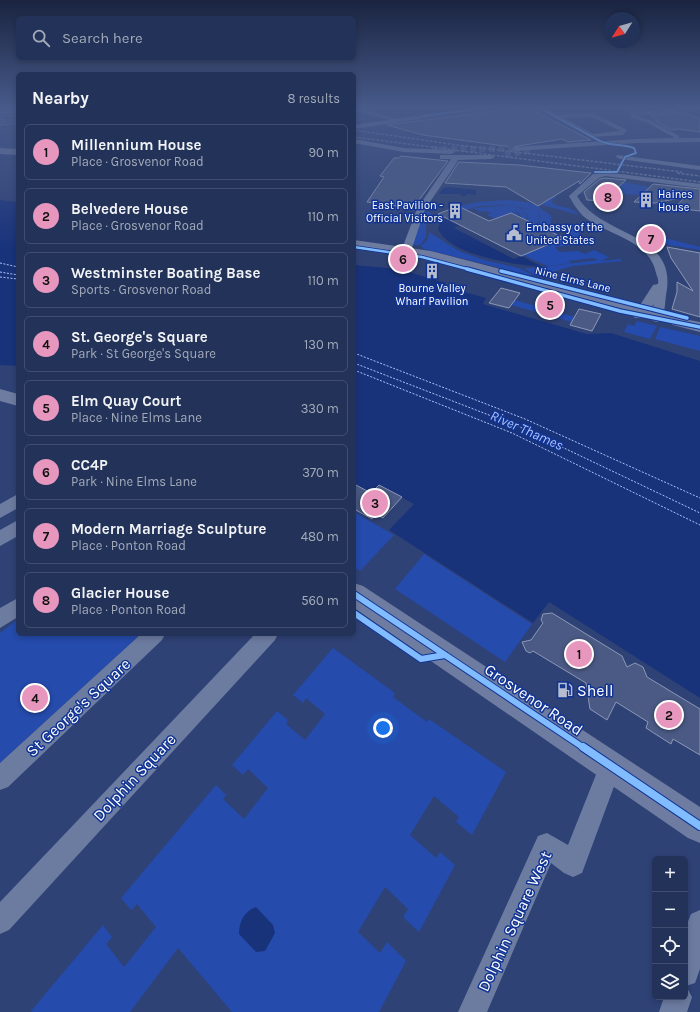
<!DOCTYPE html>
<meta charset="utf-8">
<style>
:root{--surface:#233258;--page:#2f3e61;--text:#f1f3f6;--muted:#a3aaba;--line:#404d6e;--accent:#e797bd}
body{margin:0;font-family:Karla,sans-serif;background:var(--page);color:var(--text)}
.controls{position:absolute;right:12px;bottom:12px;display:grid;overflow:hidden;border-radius:6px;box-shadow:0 2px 6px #0003}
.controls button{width:36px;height:36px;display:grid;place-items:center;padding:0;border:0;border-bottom:1px solid var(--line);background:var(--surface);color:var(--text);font:20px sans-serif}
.compass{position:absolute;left:604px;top:12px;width:36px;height:36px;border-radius:50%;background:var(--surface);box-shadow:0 2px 6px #0003;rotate:233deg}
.you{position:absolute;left:383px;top:728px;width:14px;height:14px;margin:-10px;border:3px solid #fff;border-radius:50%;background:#1a73e8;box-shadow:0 0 0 6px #1a73e833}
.badge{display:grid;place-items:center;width:26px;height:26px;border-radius:50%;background:var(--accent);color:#111;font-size:13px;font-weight:700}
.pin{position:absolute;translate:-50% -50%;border:2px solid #fff;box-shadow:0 1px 4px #0006}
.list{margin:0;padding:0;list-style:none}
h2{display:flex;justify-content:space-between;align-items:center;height:52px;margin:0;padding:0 16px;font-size:17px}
h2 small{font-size:13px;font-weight:400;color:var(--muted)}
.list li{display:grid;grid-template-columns:26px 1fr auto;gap:12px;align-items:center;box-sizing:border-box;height:56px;margin:0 8px 8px;padding:0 8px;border:1px solid var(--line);border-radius:6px}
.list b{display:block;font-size:15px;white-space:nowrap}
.list p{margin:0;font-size:13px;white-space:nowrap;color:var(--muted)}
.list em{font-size:13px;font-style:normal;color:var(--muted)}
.icon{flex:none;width:22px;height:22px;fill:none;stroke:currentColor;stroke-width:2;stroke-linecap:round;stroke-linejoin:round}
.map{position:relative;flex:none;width:700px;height:1012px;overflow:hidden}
.search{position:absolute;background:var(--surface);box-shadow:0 2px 6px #0003;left:16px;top:16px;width:340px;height:44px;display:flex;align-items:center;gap:10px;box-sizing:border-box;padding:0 14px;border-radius:6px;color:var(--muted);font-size:15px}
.panel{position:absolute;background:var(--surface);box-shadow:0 2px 6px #0003;left:16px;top:72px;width:340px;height:564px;border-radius:6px}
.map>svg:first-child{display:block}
.green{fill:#254bac}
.water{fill:#19337b}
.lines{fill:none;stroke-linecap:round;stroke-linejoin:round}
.ferry{stroke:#abc2fa;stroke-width:1;stroke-dasharray:2 1.5;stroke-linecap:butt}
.building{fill:#4a5a84;stroke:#8c98b6}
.minor-tunnel{stroke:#4e5e8b;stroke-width:6;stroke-dasharray:6 3.5;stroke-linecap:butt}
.minor{fill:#6c7ca1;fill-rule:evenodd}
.major{fill:#7683a7;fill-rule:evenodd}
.highway{fill:#6f7ca1;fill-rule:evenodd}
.rail{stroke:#6f7ca1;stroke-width:1.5;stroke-dasharray:3 1.5;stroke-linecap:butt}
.cycleway-far4-casing{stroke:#113494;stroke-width:3}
.cycleway-far3-casing{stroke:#113494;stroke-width:4}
.cycleway-far2-casing{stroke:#113494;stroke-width:5.5}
.cycleway-far1-casing{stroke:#113494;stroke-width:8}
.cycleway-casing{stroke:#113494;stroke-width:10}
.cycleway-far4{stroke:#80bcff;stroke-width:2}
.cycleway-far3{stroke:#80bcff;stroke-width:2.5}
.cycleway-far2{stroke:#80bcff;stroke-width:3.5}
.cycleway-far1{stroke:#80bcff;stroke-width:6}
.cycleway{stroke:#80bcff;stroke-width:8}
.labels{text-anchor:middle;stroke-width:3;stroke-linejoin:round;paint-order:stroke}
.far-poi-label{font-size:11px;fill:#fff;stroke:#113494;text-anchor:start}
.far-street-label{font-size:11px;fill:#fff;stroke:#113494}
.water-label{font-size:14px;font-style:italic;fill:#abc2fa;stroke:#113494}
.near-poi-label{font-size:16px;fill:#fff;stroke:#113494;text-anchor:start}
.near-street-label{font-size:16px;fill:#fff;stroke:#113494}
</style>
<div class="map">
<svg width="700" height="1012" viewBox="0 0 700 1012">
<rect width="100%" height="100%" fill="#2f4276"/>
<path class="green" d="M623,182L649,187L640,195L621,194L614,191Z
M530,193L557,197L551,201C559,210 570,204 579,215L527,201Z
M507,200C520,201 532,202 543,209L505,204C520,207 540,204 551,216V225L546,229L536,225C541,221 542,217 538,212L540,219L536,224L527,220L528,217L527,214L521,208L544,211L504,205L480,206L466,210L458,206L479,202Z
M499,206C504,206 525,204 527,217L526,220L521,218L520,214L515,210L519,217L496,219L487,215L491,213C487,211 485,210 480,212L473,208Z
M424,211L432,213L426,223V237L420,245H412Z
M573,224L580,234C578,246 565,246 555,247L559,252L578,251L585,254L594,250L609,257L601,261L620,259L622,261L573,266L539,276H535L524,268H545L543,267L598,260L593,258L568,261L572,263L547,266L523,255C538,249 569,242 573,224Z
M429,232L459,251L484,260L519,268L529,273L532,276L424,249L421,246L428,239Z
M653,235L700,247V250L651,242L643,236Z
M515,300L575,317L572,322L511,305Z
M637,321L657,326L650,339L624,332L628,324L634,326Z
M660,327L700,336V351L655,339Z
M354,512L394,535L360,571L354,567Z
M424,554L532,624L505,662L395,589Z
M18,619V634H141L0,763V633Z
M333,648L395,693L393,697L427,722L429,719L506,772L472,835L456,822L459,817L434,796L410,835L436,858L440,852L455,865L419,932L403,917L408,909L385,887L358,932L380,953L387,942L406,961L379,1012H232L178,948L130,1012H32L31,1011L103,925L112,937L106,944L124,967L156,927L137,904L131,910L121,898L216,785L226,795L223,799L244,819L268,788L248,769L243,775L232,765L277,711L288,720L286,724L305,740L325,714L306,698L303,703L293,695Z"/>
<path class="water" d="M449,187L476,190V195L467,194L466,196H461V194H439L443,188Z
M0,200L18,202V366L0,365Z
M446,218L461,225L454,228L514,259L521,256L543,267C517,265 450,256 438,229L440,222Z
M354,265L399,269L446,283L443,286L486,298L483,304L587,334L611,333L700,361V698L549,602L533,623L389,530L414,504L388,490L371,493L354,484Z
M256,907L273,925L275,933L265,951L256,952L239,934C239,922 244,911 256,907Z"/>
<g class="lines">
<path class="ferry" d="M0,263L18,267
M0,272L18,275
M0,277L18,279
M354,353L525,419L700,498
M354,363L520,427L700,513
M354,370L512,433L700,525"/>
</g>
<path class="building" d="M526,107L591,140L568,142L562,139L512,147L423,135L387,125Z
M684,112L700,119V132L678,129L671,130L655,121H659L651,116Z
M401,156L448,161L413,208L367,202L384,177L380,176L394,158H399Z
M459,162L519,165L591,173L580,184L579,181L538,206L506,187L445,183Z
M605,178L626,180L603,201L587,200L584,192L600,179Z
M653,184L700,189V211L675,208L685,197L655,203L634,202Z
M458,206L489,221L511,213L564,238L521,256L438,214Z
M667,247L700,253V317L672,309L677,292V282L693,291L671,258Z
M501,288L520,293L509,308L489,303Z
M579,309L601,314L592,331L570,325Z
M354,484L371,493L379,485L402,497L383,518L376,514L372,519L354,509Z
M552,613L622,656L627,667L635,663L643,667L647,677L700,709V755L673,739L671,744L646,728L648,722L616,702L607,720L590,709L586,683L533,651L530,653L526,651L522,642L531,640L543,623L541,620L543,614Z"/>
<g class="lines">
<path class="minor-tunnel" d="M0,121L18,117
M432,149H515
M505,155L531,151"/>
<path class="minor" d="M354,107H358L398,120L393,121L354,110Z
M535,107H543L558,115L593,113L627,130L623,135L590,137ZM592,117L620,131L593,134L564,118Z
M622,107H629L636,112L665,110L660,107H669L675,110V112L673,113L637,116L650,120L679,136V138H700V142L636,143L515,151L512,149L515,147L636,139L675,138L646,122L631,118L632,114Z
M682,107H691L696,110L693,112Z
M354,139L404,148L451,150L455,152L451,154L404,152L354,143Z
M440,155H491L495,157L491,159L457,160L458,161L425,209L410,254L408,256H402L400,254L417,209L451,159H440Z
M617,155L700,166V170L620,159L616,157Z
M605,172L700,184V188L605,176L599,178L577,196C601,238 679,231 666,295C665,303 665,314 660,321L656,322L650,319L654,304L643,318H635L633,316L653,285L658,284C659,279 657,277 656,273C649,239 606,235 583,216C577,210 573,203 569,196L593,174Z
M18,494V508L0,518V504Z
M18,520V536L0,546V530Z
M18,598V617L0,628V608Z
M141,634H165L162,640L8,787L0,790V763Z
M255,634H278L275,640L9,930L0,934V902Z
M611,754L619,757L622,765L582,873L573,877L564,873L551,863L487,1012H458L538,836L547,833L568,845L603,757Z
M700,910V969L695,983L686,986L692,997L687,1012H659L664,997H685V929L691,914Z"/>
<path class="major" d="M477,107H499L354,129V125Z"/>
<path class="highway" d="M18,109V113L0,114V110Z
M0,148L18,149V155L0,154Z
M354,240L431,251L674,314L684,319L700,322V332L673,325L664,320L430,259L354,248Z
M0,389L18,394V406L0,401Z
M354,583L363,586L700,807V843L688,838L354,608Z"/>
<path class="rail" d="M0,116L18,115
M0,125L18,123
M354,130L457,145L682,172
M354,137L700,182
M677,173L700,176"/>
<defs>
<path id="cycleway-far4" d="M538,107L600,141C611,146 622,144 634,148L636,153L625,157L617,172H595
M422,116L495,107"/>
<path id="cycleway-far3" d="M354,247L422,257L471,270"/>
<path id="cycleway-far2" d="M467,269L620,311L700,327
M501,271L687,318"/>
<path id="cycleway-far1" d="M354,594L584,748
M354,613L421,659L445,655"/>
<path id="cycleway" d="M583,747L700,826"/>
</defs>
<use href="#cycleway-far4" class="cycleway-far4-casing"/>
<use href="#cycleway-far3" class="cycleway-far3-casing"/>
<use href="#cycleway-far2" class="cycleway-far2-casing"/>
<use href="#cycleway-far1" class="cycleway-far1-casing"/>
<use href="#cycleway" class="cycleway-casing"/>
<use href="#cycleway-far4" class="cycleway-far4"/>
<use href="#cycleway-far3" class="cycleway-far3"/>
<use href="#cycleway-far2" class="cycleway-far2"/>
<use href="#cycleway-far1" class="cycleway-far1"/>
<use href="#cycleway" class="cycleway"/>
</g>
<linearGradient id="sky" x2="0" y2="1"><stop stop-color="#1a2441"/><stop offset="0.43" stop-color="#475a8a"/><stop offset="1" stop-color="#475a8a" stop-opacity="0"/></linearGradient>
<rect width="700" height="249" fill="url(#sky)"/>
<defs>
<symbol id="building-bare" viewBox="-9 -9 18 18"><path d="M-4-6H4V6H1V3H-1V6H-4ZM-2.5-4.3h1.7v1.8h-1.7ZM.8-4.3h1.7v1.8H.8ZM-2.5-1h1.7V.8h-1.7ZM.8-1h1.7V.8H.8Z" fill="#b6bdcf" stroke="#113494" stroke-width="2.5" paint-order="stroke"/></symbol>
<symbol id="civic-bare" viewBox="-9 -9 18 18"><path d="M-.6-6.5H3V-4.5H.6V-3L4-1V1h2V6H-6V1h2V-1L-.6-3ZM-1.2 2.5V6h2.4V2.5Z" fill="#b6bdcf" stroke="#113494" stroke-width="2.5" paint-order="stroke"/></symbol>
<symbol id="fuel-bare" viewBox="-9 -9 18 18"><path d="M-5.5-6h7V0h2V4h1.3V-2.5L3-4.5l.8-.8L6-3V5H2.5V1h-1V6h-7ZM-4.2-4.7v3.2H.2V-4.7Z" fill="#b6bdcf" stroke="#113494" stroke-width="2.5" paint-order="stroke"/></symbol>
</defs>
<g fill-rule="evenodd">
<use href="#building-bare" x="635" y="189" width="22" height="22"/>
<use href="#building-bare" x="444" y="200" width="22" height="22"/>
<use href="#civic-bare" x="503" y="222" width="22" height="22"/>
<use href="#building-bare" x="421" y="260" width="22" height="22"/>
<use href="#fuel-bare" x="554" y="679" width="22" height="22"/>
</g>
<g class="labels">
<g class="far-poi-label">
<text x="658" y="198">Haines<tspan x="658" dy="13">House</tspan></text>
<text x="443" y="209" text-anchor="end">East Pavilion -<tspan x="443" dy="13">Official Visitors</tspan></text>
<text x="526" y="231">Embassy of the<tspan x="526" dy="13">United States</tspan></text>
<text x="432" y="292" text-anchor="middle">Bourne Valley<tspan x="432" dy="13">Wharf Pavilion</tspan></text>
</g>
<g class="far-street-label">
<text transform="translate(573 279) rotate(14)" y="4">Nine Elms Lane</text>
</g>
<g class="water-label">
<text transform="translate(527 430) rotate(24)" y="5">River Thames</text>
</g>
<g class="near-poi-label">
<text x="577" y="696">Shell</text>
</g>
<g class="near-street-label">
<text transform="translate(534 699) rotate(34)" y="6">Grosvenor Road</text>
<text transform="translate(78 707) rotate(-43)" y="6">St George's Square</text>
<text transform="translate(134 777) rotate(-47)" y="6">Dolphin Square</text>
<text transform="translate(514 921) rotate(-65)" y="6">Dolphin Square West</text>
</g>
</g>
</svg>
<div class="controls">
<button>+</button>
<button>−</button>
<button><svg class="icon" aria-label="locate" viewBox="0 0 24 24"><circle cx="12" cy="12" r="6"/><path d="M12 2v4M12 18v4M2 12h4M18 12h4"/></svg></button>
<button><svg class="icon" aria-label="layers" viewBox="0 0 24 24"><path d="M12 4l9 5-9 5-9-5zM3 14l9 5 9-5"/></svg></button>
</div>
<svg class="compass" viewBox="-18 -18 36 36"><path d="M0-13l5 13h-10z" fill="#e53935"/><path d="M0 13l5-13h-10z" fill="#a3aaba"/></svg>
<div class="you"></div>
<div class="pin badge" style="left:579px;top:654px">1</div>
<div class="pin badge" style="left:669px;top:715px">2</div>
<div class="pin badge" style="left:375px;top:503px">3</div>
<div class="pin badge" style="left:35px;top:698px">4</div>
<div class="pin badge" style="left:550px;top:305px">5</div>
<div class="pin badge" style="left:403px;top:259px">6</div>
<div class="pin badge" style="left:651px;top:239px">7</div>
<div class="pin badge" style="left:608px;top:197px">8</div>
<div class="search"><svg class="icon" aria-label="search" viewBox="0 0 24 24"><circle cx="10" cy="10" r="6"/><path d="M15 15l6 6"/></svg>Search here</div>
<section class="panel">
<h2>Nearby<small>8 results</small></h2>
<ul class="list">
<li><span class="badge">1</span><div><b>Millennium House</b><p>Place · Grosvenor Road</p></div><em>90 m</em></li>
<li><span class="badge">2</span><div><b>Belvedere House</b><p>Place · Grosvenor Road</p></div><em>110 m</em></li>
<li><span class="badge">3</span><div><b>Westminster Boating Base</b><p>Sports · Grosvenor Road</p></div><em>110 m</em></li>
<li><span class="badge">4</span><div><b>St. George's Square</b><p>Park · St George's Square</p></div><em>130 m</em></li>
<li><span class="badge">5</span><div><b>Elm Quay Court</b><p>Place · Nine Elms Lane</p></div><em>330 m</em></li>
<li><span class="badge">6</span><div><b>CC4P</b><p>Park · Nine Elms Lane</p></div><em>370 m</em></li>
<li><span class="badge">7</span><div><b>Modern Marriage Sculpture</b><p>Place · Ponton Road</p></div><em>480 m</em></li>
<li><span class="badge">8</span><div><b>Glacier House</b><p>Place · Ponton Road</p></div><em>560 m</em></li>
</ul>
</section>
</div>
